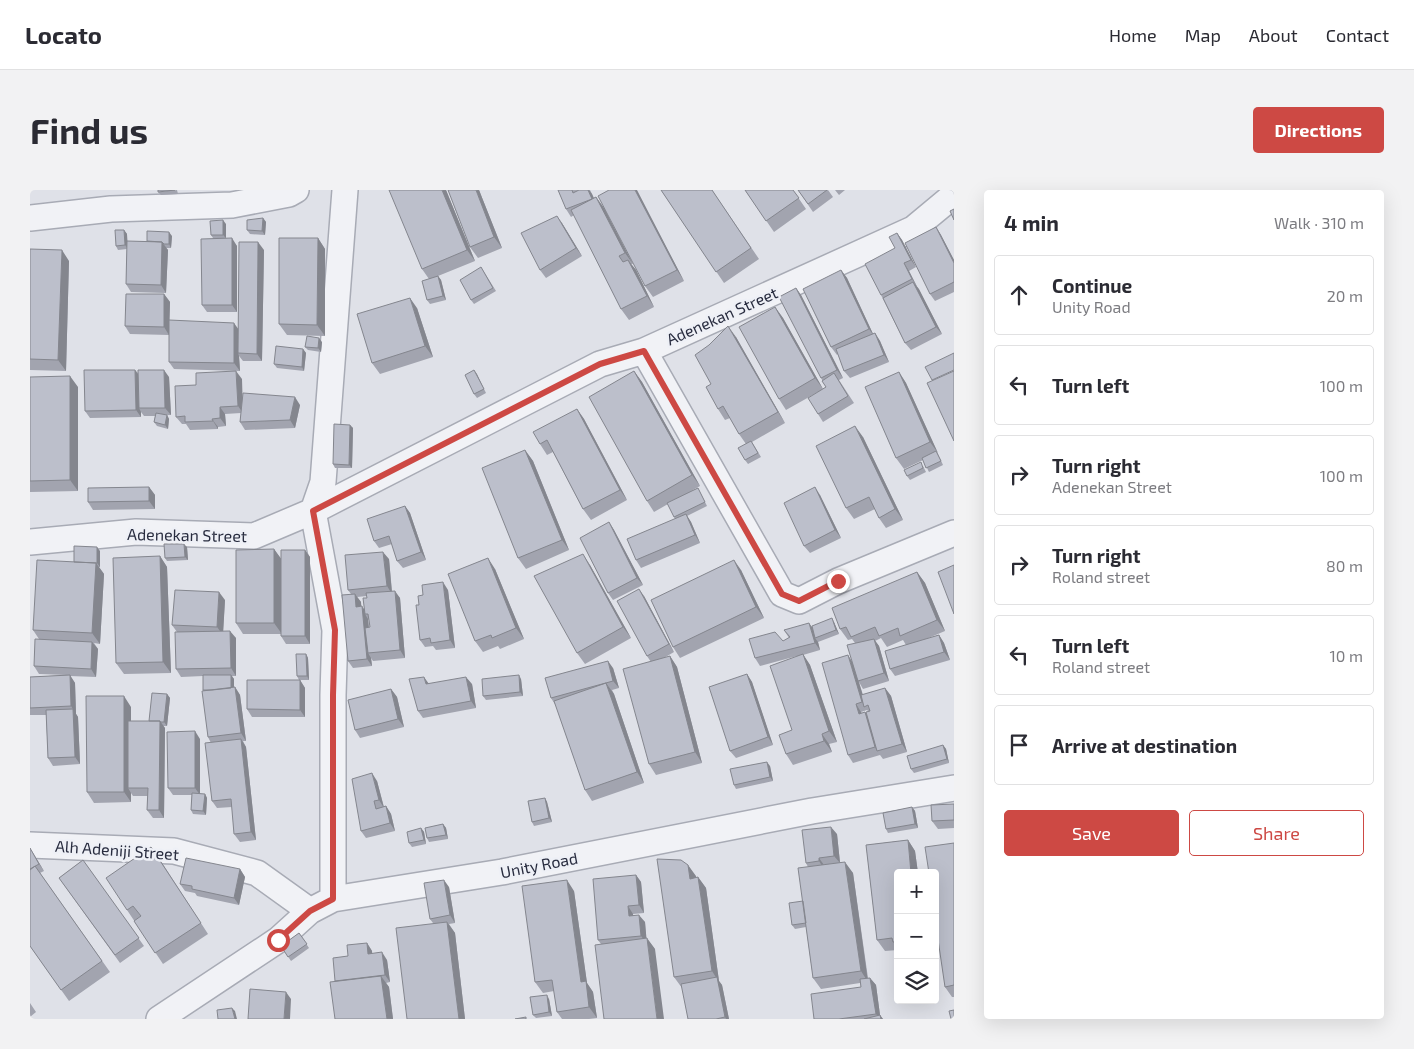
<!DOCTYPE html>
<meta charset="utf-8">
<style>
:root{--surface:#fff;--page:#f2f2f3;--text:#2b2b33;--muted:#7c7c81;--line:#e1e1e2;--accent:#cd4944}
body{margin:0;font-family:"Exo 2",sans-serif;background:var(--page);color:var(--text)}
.controls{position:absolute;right:15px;bottom:15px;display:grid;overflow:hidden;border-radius:5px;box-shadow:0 5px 20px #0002}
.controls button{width:45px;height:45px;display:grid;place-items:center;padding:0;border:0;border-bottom:1px solid var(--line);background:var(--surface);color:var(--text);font:25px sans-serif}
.stop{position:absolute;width:15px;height:15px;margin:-11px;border:4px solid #cd4944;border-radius:50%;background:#fff}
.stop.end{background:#cd4944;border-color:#fff;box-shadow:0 1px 5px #0008}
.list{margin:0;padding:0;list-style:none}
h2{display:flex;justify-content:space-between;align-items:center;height:65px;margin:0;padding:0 20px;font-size:21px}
h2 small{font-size:16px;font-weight:400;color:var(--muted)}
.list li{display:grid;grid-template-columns:32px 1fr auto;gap:15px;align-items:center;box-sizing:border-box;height:80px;margin:0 10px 10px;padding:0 10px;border:1px solid var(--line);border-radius:5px}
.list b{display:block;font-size:19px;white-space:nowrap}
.list p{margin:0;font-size:16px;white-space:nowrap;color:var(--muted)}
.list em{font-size:16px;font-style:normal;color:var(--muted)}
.actions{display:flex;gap:10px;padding:15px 20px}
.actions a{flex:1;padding:11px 0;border:1px solid var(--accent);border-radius:5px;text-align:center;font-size:18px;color:var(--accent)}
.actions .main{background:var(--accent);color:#fff}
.icon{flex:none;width:28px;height:28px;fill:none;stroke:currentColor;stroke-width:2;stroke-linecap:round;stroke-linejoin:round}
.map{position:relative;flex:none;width:924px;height:829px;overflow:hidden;border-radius:5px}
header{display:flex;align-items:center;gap:30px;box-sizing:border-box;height:70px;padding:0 25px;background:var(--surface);border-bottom:1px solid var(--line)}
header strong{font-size:24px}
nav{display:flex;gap:28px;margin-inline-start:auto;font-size:18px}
.intro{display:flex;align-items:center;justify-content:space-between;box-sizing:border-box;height:120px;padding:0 30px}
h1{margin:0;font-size:35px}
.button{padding:12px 22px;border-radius:5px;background:var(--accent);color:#fff;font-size:18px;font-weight:700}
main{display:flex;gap:30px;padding:0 30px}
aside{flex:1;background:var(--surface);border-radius:5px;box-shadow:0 5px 20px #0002}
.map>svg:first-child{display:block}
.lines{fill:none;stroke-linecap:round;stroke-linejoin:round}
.street-casing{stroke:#a8abb5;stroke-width:28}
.street{stroke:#f1f2f6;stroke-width:25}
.wall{fill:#a2a4af;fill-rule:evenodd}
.shaded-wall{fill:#84868e}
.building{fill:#bcbfcb;stroke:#84868e}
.route{stroke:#cd4944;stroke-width:6}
.labels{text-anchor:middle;stroke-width:5;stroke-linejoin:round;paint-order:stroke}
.street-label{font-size:16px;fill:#282c3f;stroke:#eef0f6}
</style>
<header>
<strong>Locato</strong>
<nav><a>Home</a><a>Map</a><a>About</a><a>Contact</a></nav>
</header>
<div class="intro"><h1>Find us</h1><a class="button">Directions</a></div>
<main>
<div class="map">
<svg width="924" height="829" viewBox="0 0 924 829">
<rect width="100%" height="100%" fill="#dfe1e8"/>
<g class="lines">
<defs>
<path id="street" d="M0,28L81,19L202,15L259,4L266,0
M614,161L752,404L769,411L808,391L924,343
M0,352L106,342L224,346L283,321L570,174L614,161L883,39L924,5
M0,655L144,661L227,683L280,721
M303,709V505L305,440L283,321L293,292L315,0
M129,829L248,750L280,721L303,709L472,682L782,621L924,598"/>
</defs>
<use href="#street" class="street-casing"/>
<use href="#street" class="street"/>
</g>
<path class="wall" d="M147,0L148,4L131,5L128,2Z
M416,0L445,71L408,86L411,90L416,110L400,114L397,110L399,89L392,79Z
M449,0L472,58L448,68L440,57Z
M528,0H560L564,8L566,7L574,18L603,74H601L606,80L624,117L599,130L591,119L544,25L541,27L536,19Z
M579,0H606L654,91L623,107L615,96Z
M631,0H682L729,69L694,93Z
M715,0H763L776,19L744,42Z
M768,0H798L803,7L783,22Z
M805,0H815L809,5Z
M233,28L236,32L235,45L220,44L217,40Z
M532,33L552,66L516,88L510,80Z
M196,34V48L207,56V122H177L172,115L183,48L181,45Z
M906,37L911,45L924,70V102L905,111L900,104Z
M94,40L97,44V52L117,51L142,46L141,58H136L138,60L136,103L101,102L96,94L97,59L88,60L86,56Z
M867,43L872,50L886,77L879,81L912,144L881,160L875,153L851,105L865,58Z
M288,48L295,59V146L257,145L249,134Z
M0,59L39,71L36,181L0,180Z
M234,60L232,171H213L209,166L210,181L144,179L139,172L208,139Z
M451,77L466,101L444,114L441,110Z
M811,80L817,88L843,144L845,143L850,151L859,172L820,188L814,181L808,164L807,165L801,157Z
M766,98L771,105L813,188L809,190L824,213L793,232L788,224V202L756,220L749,209L745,117L753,128L793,199L796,197L791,188Z
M134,104L140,112L139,145L100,144L95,136Z
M387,118L403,167L350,184L342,173Z
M706,147L755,233L722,252L731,267L718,274L715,270L716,254L709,244L700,228L695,230L688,219L681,194Z
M292,152L291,162L278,160L275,157Z
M273,159L276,163L274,181L247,178L244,174Z
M105,180L108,183L139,187L141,225H137L139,229L138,239L127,236L124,232L125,226H114L111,222V227L60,228L55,221Z
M444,180L456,203L447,208L444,204Z
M604,181L612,192L670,296L661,301L668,298L677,316L657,326L661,332L670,353L611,378L606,370L645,329L638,314L624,322L617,311Z
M869,182L876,193L913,275L899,282L893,270L874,279L866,268Z
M0,187L48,197V301L0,302Z
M212,189V208L270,215L265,238L215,240L210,232L211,223L195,224L196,236L188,237V239L160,240L156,234H152L146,227L166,195Z
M547,219L554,229L597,310L561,330L553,319L523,262L517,265L510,254Z
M320,235L323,238L322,278H305L303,274Z
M833,247L873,330L856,338L849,328L845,319L824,329L816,318Z
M495,260L503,271L539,360L496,379L488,368Z
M893,276L896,282L880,290L877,286Z
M119,297L125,305V319L63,320L58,312Z
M790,305L811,348L780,363L774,356Z
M375,316L380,323L396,370L373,378L367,371L362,354L349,358L344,351Z
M579,332L584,340L613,395L583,410L578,403Z
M157,357L158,370L137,371L135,368Z
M244,359L251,369L275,360L280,367V454H256L251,446V444H213L206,433Z
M70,361V377H69L74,384L70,454L64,453L68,459L66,487L40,486L45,493L46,524L48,527L50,574L23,576L18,568L16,525H0V487L36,485L9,484L4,476L9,449L3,440L44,372Z
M130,366L137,377L141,483L94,484L86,473Z
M359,369L362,401L370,408L375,468L343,471L341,468L342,476L323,478L318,471L321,404L318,400ZM337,406V408L334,419L331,416V412L327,407ZM338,429L339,430L340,437H339Z
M560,375L601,448L555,474L547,463Z
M465,379L494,449L470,459L468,456L453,462L445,451Z
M711,380L734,428L650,468L643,457Z
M887,382L895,393L915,441L896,449L909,445L914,453L920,470L865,486L860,479L876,455L873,450L857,457L851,448L845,451L849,456L859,491L833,499L829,492L833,505L855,498L861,506L877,562L853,569L850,565L823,573L818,565L822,471L825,453L822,449L818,450L810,439ZM837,520L838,521L837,525L835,522L832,523L831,522Z
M418,400L425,458L406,460L403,456L395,457L390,450L389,415Z
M614,406L644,462L632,469L640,466L647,477L672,573L626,585L619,574L621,472L617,466Z
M195,410L193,441L206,448V486H202L204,489V497H205L210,505L216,551H213L216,557L226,650L210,652L204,644L202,617L187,618L182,611L181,553L178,547L173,501V486L151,487L146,479L147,442L142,435Z
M804,432L809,444L788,452L790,460L773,465L780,475L807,552L799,554L802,562L763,575L756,564L762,540L767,466L730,476L725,468L759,448L754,440L782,437Z
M276,464L278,468L279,490H269L267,486Z
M583,478L589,498L582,500L584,504L614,593L562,611L555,600L526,516L521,508Z
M717,484L722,492L743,555L706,568L700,561Z
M491,489L493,506L456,510L453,506Z
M270,490L275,498V527H222L217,519Z
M399,494H442L446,518L393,528L388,521Z
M361,499L367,507L374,537L330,548L325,540Z
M137,504L140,508L137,536H133L135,538L134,628H123L117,620L118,606H103L101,603V612L64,613L57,602L101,517V531H119Z
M170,549V604H175L177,608L176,625L163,624L161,620L162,605H143L138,598Z
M913,555L916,559L919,573L884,583L881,579Z
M740,576L743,591L706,599L704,595Z
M347,591L354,617L356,616L361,624L365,641L336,648L331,641Z
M515,608L517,612L522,632L504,636L502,632Z
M924,614V638L908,639L902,631Z
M882,617L885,621L888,638L858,643L856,639Z
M413,634L416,638L418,649L399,652L397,648Z
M391,638L394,642L396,654L382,657L379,653Z
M807,644L810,672L823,683L838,788H840L846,795L850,825L853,829H784L831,797L830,793L791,799L783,788L776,737L765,739L762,735L773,711L778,677L776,673Z
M878,650L885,661L888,683H868V760L855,761L847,750L836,655Z
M924,653V807H922L915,797Z
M0,658L14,681L10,683L80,782L39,811L0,756Z
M129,668L178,744L133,774L97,720Z
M53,670L114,756L90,773L29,688Z
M658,675L666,688L668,687L676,698L689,791L692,795L699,829H658L652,798L644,787Z
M210,679L215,687L209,715L167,706L165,703L155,701L150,694Z
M606,685L611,692L614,723L603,724V725L615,732L616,748L625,759L571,754L568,750Z
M419,697L425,733L419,734L425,743L435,829H377L403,733L400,729Z
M544,701L557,793L563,802L567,828L559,829H532L527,822L524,801L513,803L505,792Z
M269,743L279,758L261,771L251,756Z
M337,753L342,761V764L357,770L360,792L356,793L359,797L363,829H305V791L318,766Z
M519,809L522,826L506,828L503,825Z
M0,813L6,822L0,827Z"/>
<path class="shaded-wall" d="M412,0H416L445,71L437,60Z
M446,0H449L472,58L464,47Z
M558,0H559L562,4L567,16L562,9Z
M605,0H607L654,91L647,80Z
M566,7L574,18L603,74L595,63Z
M527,26L532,33L552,66L546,58Z
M233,28L236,32L235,45L232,41Z
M193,30L196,34V48L193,45Z
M906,37L911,45L924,70V73Z
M94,40L97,44L98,59L95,55Z
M139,42L142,46L141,58L139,54Z
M867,43L872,50L886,77L881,70Z
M202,48L207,56V122L202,115Z
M288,48L295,59V146L287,135Z
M132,52L138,60L136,103L131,95Z
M228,52L234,60L232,171L227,164Z
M32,60L39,71L36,181L28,170Z
M598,70L606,80L624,117L617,106Z
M874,73L879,81L887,97L882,89Z
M811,80L817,88L844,146L839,139Z
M408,86L411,90L416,110L413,106Z
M883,92L889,99L912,144L906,137Z
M766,98L771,105L813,188L807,180Z
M134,104L140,112L139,145L134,137Z
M380,108L387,118L403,167L395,156Z
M745,117L753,128L793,199L785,188Z
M204,133L209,140L208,163L209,166L210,181L204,173Z
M698,136L706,147L755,233L748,222Z
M845,143L850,151L859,172L854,165Z
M289,148L292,152L291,162L288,158Z
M273,159L276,163L274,181L272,177Z
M105,180L110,187L109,218L111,222V227L106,220Z
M134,180L139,187L141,225L135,218Z
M444,180L447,184L456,203L454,199Z
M206,181L212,189L213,223L208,216Z
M604,181L612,192L670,296L662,285Z
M869,182L876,193L908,263L900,252Z
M40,186L48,197V301L40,290Z
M265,207L270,215L265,238L260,230Z
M190,217L195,224L196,236L190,228Z
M547,219L554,229L597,310L590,300Z
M137,225L139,229L138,239L135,235Z
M182,229L188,237V239L183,231Z
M320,235L323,238L322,278L319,275Z
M825,236L833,247L873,330L865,319Z
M495,260L503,271L539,360L532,350Z
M119,297L125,305V319L119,311Z
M785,297L790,305L811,348L805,340Z
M375,316L380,323L396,370L391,362Z
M656,324L661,332L670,353L665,345Z
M579,332L584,340L613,395L607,388Z
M154,354L157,357L158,370L155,367Z
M67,357L70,361V377L67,373Z
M244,359L252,370V444L244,433Z
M275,360L280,367V454L275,446Z
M353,362L359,369L362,404L357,396Z
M553,364L560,375L601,448L593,437Z
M130,366L137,377L141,483L133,472Z
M458,368L465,379L494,449L486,438Z
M704,370L711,380L734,428L726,417Z
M66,373L74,384L70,454L62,443Z
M887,382L895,393L915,441L907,430Z
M413,392L418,400L425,458L420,450Z
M609,399L614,406L644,462L639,454Z
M365,401L370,408L375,468L370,460Z
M189,402L195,410L193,445L187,437Z
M325,404L331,412L332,424L326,417Z
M332,416L337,424H335L338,429L341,463H338L341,468L342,476L337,469Z
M802,428L804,432L809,444L806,440Z
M779,433L785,441V448L788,452L790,460L785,453Z
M200,441L206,448V486L201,478Z
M909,445L914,453L920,470L914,462Z
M844,449L849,456L859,491L854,483Z
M62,452L68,459L66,487L61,479Z
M276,464L278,468L279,490L277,486Z
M773,464L780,475L807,552L799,541Z
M818,465L823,473L836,516H835L832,512Z
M640,466L647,477L672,573L665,562Z
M578,471L583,478L589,498L583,491Z
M717,484L722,492L743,555L738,547Z
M40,485L45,493L46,524L41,516Z
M201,485L204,489V504L201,500Z
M489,485L491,489L493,506L490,502Z
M394,487L399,494H396Z
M436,487L442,494L446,518L441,511Z
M270,490L275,498V527L270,520Z
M576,493L584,504L614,593L607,582Z
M205,497L210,505L216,551L211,543Z
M855,498L861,506L877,562L872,554Z
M361,499L367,507L374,537L368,529Z
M137,504L140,508L137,536L134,532Z
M94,506L101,517V598H98L101,603V612L94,602Z
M826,514L831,522L834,532L829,524Z
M43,519L48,527L50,574L45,567Z
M835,522L840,530L847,561L845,557Z
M130,531L135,538L134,628L129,620Z
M165,541L170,549V605L165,598Z
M792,544L799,554L802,562L794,551Z
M211,549L216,557L226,650L221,642Z
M913,555L916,559L919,573L917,569Z
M737,572L740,576L743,591L740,587Z
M342,583L347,591L354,618L349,610Z
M175,604L177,608L176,625L173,621Z
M515,608L517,612L522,632L519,628Z
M356,616L361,624L365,641L360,633Z
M882,617L885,621L888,638L885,634Z
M413,634L416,638L418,649L416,645Z
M801,637L807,644L810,673L804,666Z
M391,638L394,642L396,654L394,650Z
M878,650L885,661L888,683H881Z
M0,658L14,681L9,674Z
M789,668L794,675V679L789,671Z
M815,672L823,683L838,792L831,781Z
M658,675L666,686L667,700L660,689Z
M210,679L215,687L209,715L204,708Z
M606,685L611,692L614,723L609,715Z
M668,687L676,698L689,791L692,795L699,829H696L695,827L687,789L682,781Z
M414,690L419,697L425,733L420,725Z
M537,690L544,701L557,793L563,802L567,828L559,817L551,792Z
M598,716L603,724L604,733L599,726Z
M609,725L615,732L617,754L611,746Z
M417,732L425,743L435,829H429Z
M617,748L625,759L634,829H627Z
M337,753L342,761L343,772L338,764Z
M352,762L357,770L360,792L355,785Z
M351,786L359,797L363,829H357Z
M840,788L846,795L850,825L853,829H849L846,824Z
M256,802L261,809L260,829H254Z
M517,805L519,809L522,826L519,822Z
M202,818L205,821L207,829H205Z"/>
<path class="building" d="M128,0H145L128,2Z
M359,0H412L437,60L392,79Z
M418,0H446L464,47L440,57Z
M528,0H542L543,3L549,0H558L562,9L536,19Z
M579,0H605L647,80L615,96L568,6Z
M631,0H682L721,58L686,82Z
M715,0H763L769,8L736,31Z
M768,0H797L778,14Z
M566,7L595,63L589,66L593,72L598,70L617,106L591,119L541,20Z
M924,19V30L920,21Z
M527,26L546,58L510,80L491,43Z
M233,28L232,41L217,40V30Z
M193,30V45H181L180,31Z
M906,37L924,73V92L900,104L875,53Z
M85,40H94L95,55L86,56Z
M117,41L139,42V54H134L132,52L117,51Z
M867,43L881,70L874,73L882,89L851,105L835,74L865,58L859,47Z
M202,48V115H172L171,49Z
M249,48H288L287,135L249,134Z
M97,51L132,52L131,95L96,94Z
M209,52H228L227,164L208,163Z
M0,59L32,60L28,170L0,169Z
M451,77L463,98L441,110L430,90Z
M811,80L839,139L801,157L773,99Z
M408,86L413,106L397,110L392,91Z
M883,92L906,137L875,153L853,108Z
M766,98L807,180L791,188L749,107Z
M96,104H134V137L95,136Z
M380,108L395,156L342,173L327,124Z
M745,117L785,188L749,209L709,137Z
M139,130L204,133V173L139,172Z
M698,136L748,222L709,244L693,216L688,219L676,197L681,194L665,165L679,155Z
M845,143L854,165L814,181L806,159Z
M277,146L289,148L288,158L275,157Z
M246,156L273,159L272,177L244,174Z
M924,163V180L902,190L895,177Z
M54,180H105L106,220L55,221Z
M108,180H134L135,218H109Z
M444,180L454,199L444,204L435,185Z
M206,181L208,216L190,217V228L182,229L183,231L155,232V226L146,227L145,196L166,195V183Z
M604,181L662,285L617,311L559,207Z
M924,181V251L897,193Z
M869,182L900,252L866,268L835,197Z
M804,183L818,206L788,224L778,208L796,197L792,191Z
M40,186V290L0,291V187Z
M213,203L265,207L260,230L210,232Z
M547,219L590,300L553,319L517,250L510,254L503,242Z
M126,223L137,225L135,235L124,232Z
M304,234L320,235L319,275L303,274Z
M825,236L865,319L849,328L839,307L816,318L786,256Z
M721,251L728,263L715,270L708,258Z
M495,260L532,350L488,368L452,278Z
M906,261L911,271L896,278L892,268Z
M891,272L893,278L877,286L874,280Z
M119,297V311L58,312V298Z
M785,297L805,340L774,356L754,313Z
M668,298L675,312L644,327L637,313Z
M375,316L391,362L367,371L359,346L344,351L337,329Z
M656,324L665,345L606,370L597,349Z
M579,332L607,388L578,403L550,348Z
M134,354H154L155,367L135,368Z
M44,356L67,357V373L44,372Z
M244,359V433H206V360Z
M251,360H275V446H251Z
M353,362L357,396L318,400L315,365Z
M553,364L593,437L547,463L504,386Z
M130,366L133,472L86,473L83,368Z
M458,368L486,438L462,448L461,445L445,451L418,384Z
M7,370L66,373L62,443L3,440Z
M704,370L726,417L643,457L621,410Z
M924,375V424L908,382Z
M887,382L907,430L870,446L868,438L849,446L845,437L821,447L816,437L810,439L802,418Z
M413,392L420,450L401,453L400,448L390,450L386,415H389L388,406L393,405L392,395Z
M609,399L639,454L617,466L587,411Z
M145,400L189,402L187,437L142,435Z
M365,401L370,460L338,463L335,438L340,437L338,424H335L333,408H337L336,403Z
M325,404L326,417L332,416L337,469L318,471L312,405Z
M802,428L806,440L785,448L782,436Z
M779,433L785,453L725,468L719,449L745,442L753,451L760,447L754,440Z
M200,441L201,478L146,479L145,442Z
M909,445L914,462L860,479L855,461Z
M5,449L62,452L61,479L4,476Z
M844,449L854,483L828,491L817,455Z
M266,464H276L277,486H267Z
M773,464L799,541L792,544L794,551L756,564L749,545L762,540L740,476Z
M818,465L832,512L826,514L829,524L835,522L845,557L818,565L792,473Z
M640,466L665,562L619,574L593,479Z
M578,471L583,491L521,508L515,488Z
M717,484L738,547L700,561L679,497Z
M40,485L41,516L0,518V487Z
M173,485H201V498L182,500H173Z
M489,485L490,502L453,506L452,489Z
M394,487L396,494L436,487L441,511L388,521L379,489Z
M217,490H270V520L217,519Z
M576,493L607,582L555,600L524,511Z
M205,497L211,543L178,547L172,501Z
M855,498L872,554L847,561L836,522L840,521L838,515L834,517L831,505Z
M361,499L368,529L325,540L318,510Z
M122,503L137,504L134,532H130V531H119Z
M56,506H94V602H57Z
M43,519L45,567L18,568L16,520Z
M98,531H130L129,620H117L118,598H98Z
M165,541V598H138L137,542Z
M211,549L221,642L204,644L201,609L182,611L175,553Z
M913,555L917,569L881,579L877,566Z
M737,572L740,587L704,595L700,579Z
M342,583L349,610L344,611L346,619L356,616L360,633L331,641L322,589Z
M162,603L175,604L173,621L161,620Z
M515,608L519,628L502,632L498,611Z
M924,614V630L902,631L901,615Z
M882,617L885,634L856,639L853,623Z
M413,634L416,645L397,648L395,638Z
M801,637L804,666L789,668V671L776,673L772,640Z
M391,638L394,650L379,653L377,642Z
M878,650L881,683H868V752H863L862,748L847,750L836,655Z
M924,653V795L915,797L905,729V683H899L895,657Z
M121,657L171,733L125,763L104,731L111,726L103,716L97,720L76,688Z
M0,658L9,674L0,679Z
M156,668L210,679L204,708L162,699V696L150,694Z
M627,669L651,670L658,675L660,689L668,687L682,781L644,787Z
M53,670L109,748L85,765L29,688Z
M815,672L831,781L783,788L768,678Z
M5,676L72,771L31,800L0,756V680Z
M606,685L609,715L598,716L599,726L609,725L611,746L568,750L563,689Z
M414,690L420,725L400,729L394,693Z
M537,690L551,792L556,791L559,817L527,822L522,790L505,792L492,696Z
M773,711L776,733L762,735L759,713Z
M417,732L429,829H377L366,738Z
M269,743L277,754L258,767L251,756Z
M617,748L627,829H574L565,755Z
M337,753L338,764L352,762L355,785L305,791L303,768L318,766L317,755Z
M351,786L357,829H305L300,792Z
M687,787L695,827L686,829H658L651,794Z
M840,788L846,824L809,829H784L781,804L831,797L830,789Z
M220,799L256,802L254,829H218Z
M517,805L519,822L503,825L500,807Z
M202,818L205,829H188L187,820Z
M924,820V829H921L919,821Z
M850,825L851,829H834Z
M496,827V829H485Z"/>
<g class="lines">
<path class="route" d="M248,750L280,721L303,709V505L305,440L283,321L570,174L614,161L752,404L769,411L808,391"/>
</g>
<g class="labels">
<g class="street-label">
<text transform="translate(692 126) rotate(-24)" y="6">Adenekan Street</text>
<text transform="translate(157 345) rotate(1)" y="6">Adenekan Street</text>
<text transform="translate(87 660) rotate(4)" y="6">Alh Adeniji Street</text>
<text transform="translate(509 675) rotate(-11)" y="6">Unity Road</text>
</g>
</g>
</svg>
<div class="controls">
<button>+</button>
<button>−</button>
<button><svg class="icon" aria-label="layers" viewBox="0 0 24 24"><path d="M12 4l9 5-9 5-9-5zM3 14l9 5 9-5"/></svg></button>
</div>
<div class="stop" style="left:248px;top:750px"></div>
<div class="stop end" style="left:808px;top:391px"></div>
</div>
<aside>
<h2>4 min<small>Walk · 310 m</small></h2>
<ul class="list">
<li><svg class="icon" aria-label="ahead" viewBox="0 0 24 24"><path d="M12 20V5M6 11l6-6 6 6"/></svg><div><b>Continue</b><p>Unity Road</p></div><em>20 m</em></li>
<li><svg class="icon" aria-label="left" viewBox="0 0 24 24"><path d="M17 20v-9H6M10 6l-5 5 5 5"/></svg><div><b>Turn left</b></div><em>100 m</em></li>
<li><svg class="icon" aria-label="right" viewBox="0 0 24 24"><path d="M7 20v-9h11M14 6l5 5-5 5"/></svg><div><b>Turn right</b><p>Adenekan Street</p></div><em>100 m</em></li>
<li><svg class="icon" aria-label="right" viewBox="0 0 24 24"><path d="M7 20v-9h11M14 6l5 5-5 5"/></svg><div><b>Turn right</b><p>Roland street</p></div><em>80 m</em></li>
<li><svg class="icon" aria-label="left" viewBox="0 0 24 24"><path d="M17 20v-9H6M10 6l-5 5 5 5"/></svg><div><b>Turn left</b><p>Roland street</p></div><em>10 m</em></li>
<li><svg class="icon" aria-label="arrive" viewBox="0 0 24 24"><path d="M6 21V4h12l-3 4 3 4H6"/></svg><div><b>Arrive at destination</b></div></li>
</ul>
<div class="actions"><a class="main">Save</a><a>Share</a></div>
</aside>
</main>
